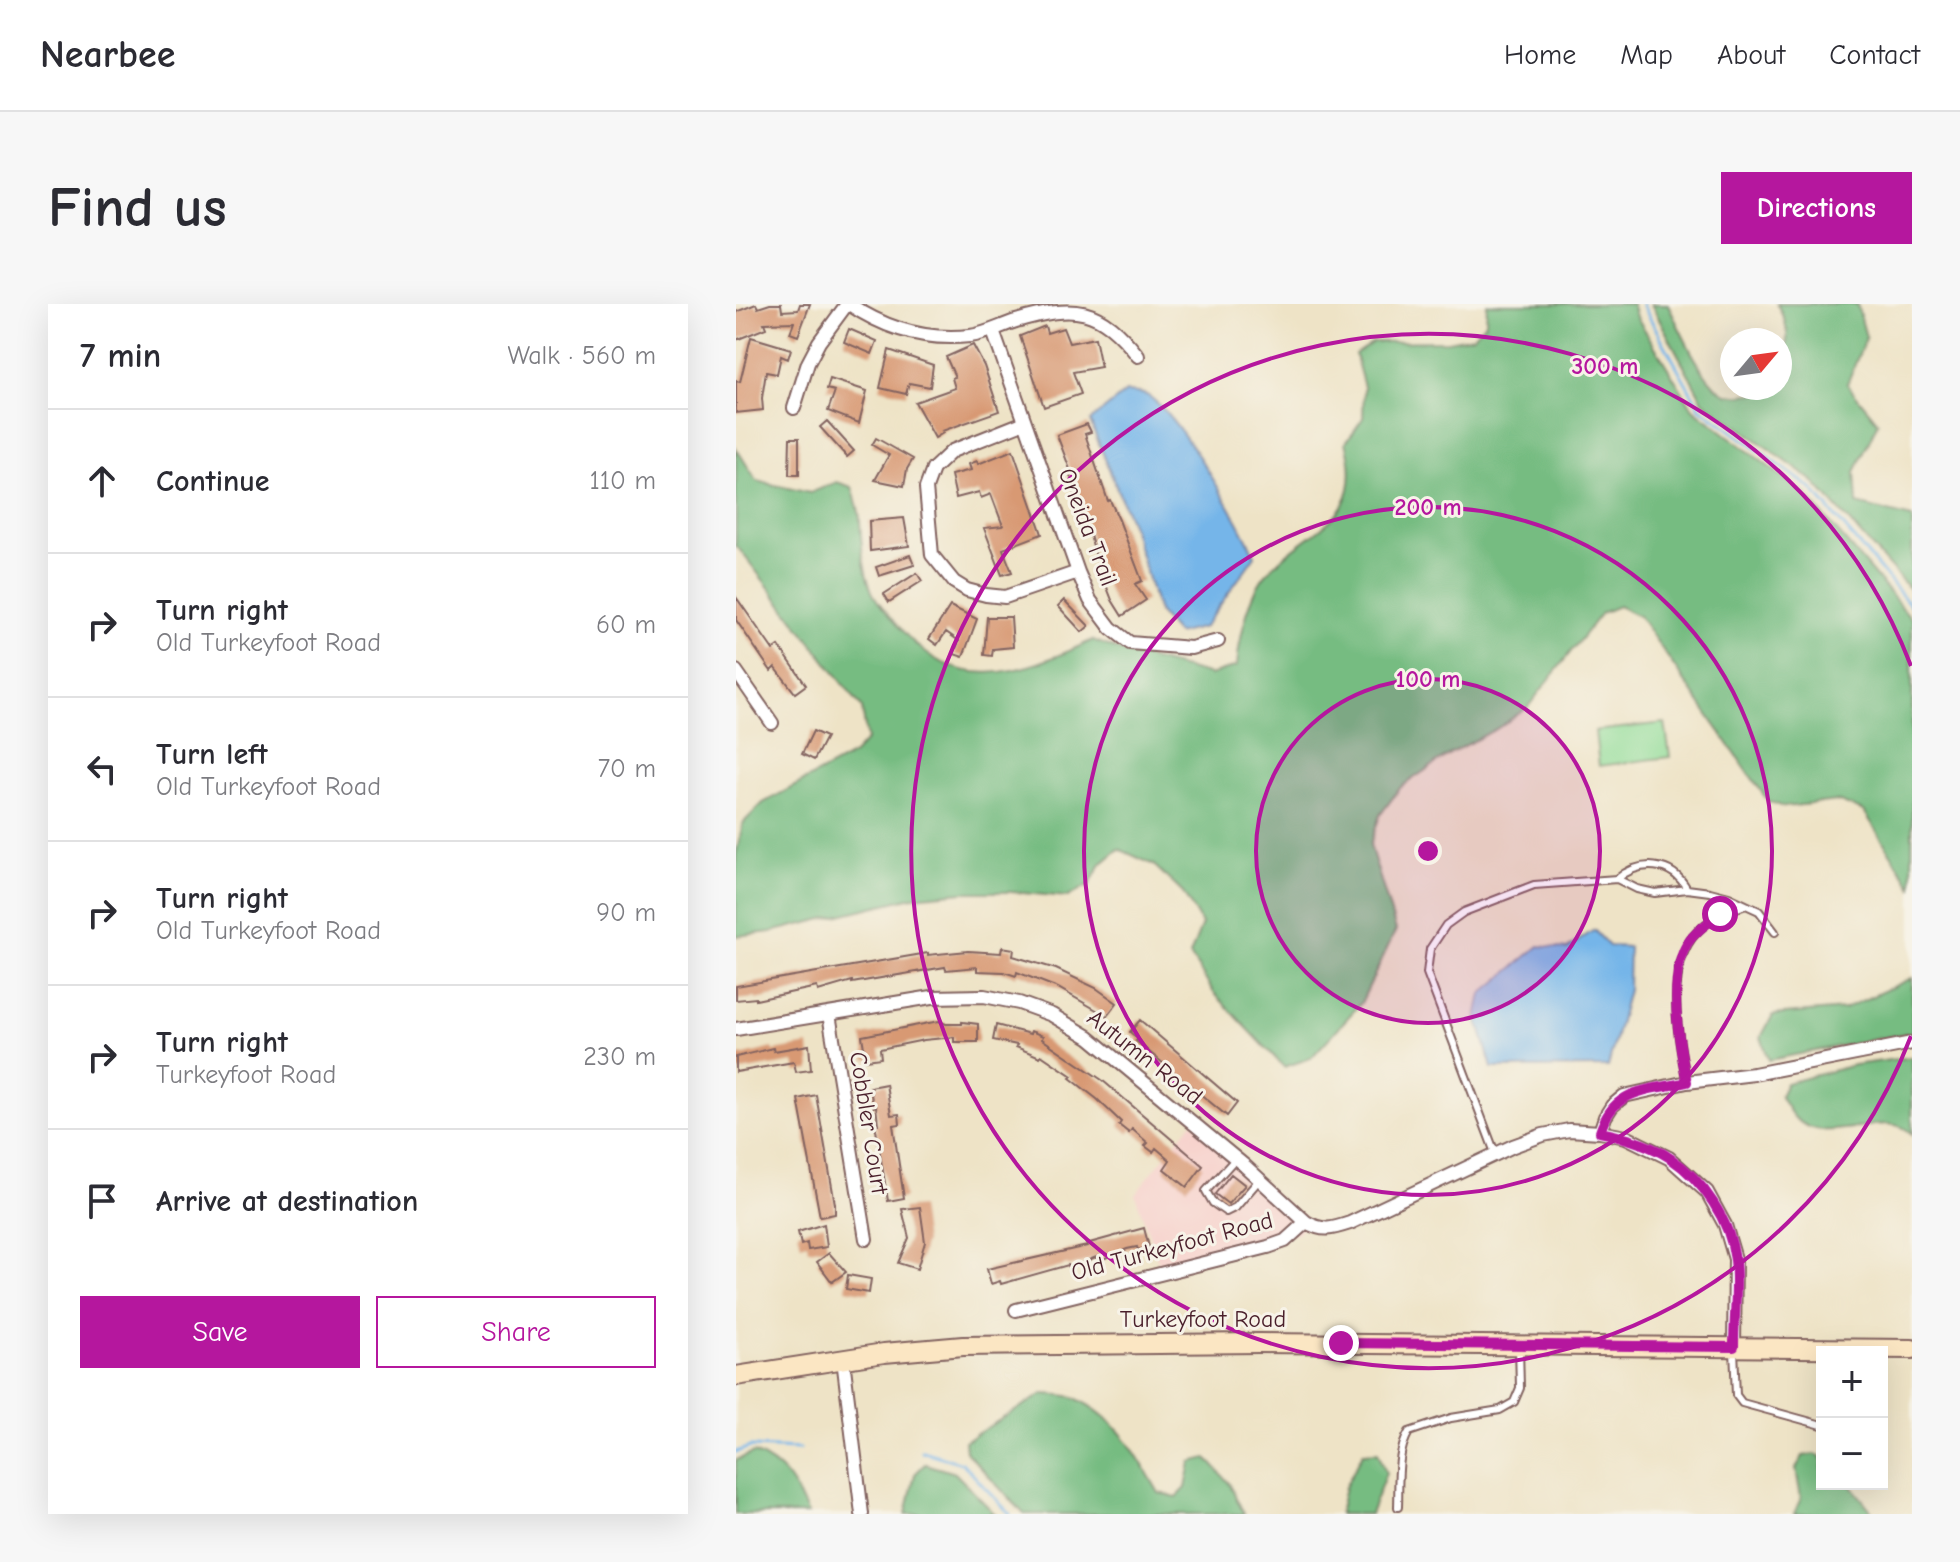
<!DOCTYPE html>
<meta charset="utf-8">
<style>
:root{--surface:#fff;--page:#f7f7f7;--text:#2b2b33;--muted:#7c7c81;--line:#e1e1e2;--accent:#b5179e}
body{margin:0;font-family:"Comic Neue",sans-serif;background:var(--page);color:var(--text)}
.controls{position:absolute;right:24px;bottom:24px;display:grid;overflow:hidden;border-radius:0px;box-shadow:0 8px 32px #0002}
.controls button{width:72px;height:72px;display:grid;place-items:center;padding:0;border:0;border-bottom:2px solid var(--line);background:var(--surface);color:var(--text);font:40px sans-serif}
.compass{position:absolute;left:984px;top:24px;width:72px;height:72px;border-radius:50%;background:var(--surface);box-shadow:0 8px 32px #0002;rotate:61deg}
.stop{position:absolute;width:24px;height:24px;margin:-18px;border:6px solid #b5179e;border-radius:50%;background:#fff}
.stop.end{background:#b5179e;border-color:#fff;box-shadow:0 2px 8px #0008}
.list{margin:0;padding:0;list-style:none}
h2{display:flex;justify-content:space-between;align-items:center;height:104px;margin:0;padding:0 32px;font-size:34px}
h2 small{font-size:26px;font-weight:400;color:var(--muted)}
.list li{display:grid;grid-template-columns:52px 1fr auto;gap:24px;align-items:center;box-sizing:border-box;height:144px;padding:0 32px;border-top:2px solid var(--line)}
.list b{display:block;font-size:30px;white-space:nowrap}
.list p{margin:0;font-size:26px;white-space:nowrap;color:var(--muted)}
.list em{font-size:26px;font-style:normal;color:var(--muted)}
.actions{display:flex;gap:16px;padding:24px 32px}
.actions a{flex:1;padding:18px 0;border:2px solid var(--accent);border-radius:0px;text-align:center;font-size:28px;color:var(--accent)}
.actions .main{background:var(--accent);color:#fff}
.icon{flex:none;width:44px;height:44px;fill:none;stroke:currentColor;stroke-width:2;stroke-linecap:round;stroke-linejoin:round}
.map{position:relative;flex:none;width:1176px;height:1210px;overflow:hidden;border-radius:0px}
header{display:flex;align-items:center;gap:48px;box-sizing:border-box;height:112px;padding:0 40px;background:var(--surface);border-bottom:2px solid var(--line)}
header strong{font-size:38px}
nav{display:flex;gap:44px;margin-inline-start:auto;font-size:28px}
.intro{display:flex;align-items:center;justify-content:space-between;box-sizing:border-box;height:192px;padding:0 48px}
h1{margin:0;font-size:56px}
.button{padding:20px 36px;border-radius:0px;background:var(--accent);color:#fff;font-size:28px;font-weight:700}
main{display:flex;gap:48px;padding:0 48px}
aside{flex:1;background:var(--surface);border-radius:0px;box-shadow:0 8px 32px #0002}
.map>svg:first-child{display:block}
.built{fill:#f7d0cb}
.green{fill:#93dd99;stroke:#6e7e62;stroke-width:2}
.forest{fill:#76bc81;stroke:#606e56;stroke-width:2}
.water{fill:#75b5e9;stroke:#606a8a;stroke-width:2}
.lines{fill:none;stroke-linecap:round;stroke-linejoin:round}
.stream{stroke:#75b5e9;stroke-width:3}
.building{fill:#d89973}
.service-casing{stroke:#836461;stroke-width:10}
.minor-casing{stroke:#836461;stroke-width:16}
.secondary-casing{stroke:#836461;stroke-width:22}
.service{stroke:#fff;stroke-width:6}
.minor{stroke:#fff;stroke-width:12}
.secondary{stroke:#fbe6c3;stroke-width:18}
.route{stroke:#b5179e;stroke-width:10}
.ring{fill:none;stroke:#b5179e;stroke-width:4}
.labels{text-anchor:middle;stroke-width:6;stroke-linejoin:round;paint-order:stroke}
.street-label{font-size:24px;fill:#4a1f2b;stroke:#f7f3e8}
.centre{fill:#b5179e;stroke:#f7f3e8;stroke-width:4}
.ring-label{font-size:24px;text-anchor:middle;font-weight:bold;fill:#b5179e;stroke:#f7f3e8;stroke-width:6;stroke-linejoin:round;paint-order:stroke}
</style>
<header>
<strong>Nearbee</strong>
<nav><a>Home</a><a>Map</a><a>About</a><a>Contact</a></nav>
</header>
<div class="intro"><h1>Find us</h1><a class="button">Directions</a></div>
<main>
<aside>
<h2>7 min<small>Walk · 560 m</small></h2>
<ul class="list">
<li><svg class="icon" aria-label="ahead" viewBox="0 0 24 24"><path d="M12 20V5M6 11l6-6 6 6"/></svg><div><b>Continue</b></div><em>110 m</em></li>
<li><svg class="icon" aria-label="right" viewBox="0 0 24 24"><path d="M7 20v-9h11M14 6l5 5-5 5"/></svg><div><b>Turn right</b><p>Old Turkeyfoot Road</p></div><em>60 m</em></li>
<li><svg class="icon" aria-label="left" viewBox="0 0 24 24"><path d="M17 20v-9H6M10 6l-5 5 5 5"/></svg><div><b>Turn left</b><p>Old Turkeyfoot Road</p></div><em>70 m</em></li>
<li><svg class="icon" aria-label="right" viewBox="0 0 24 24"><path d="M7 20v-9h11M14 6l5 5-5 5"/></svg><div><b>Turn right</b><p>Old Turkeyfoot Road</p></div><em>90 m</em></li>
<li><svg class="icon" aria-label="right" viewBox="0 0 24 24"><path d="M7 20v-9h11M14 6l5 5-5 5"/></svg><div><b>Turn right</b><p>Turkeyfoot Road</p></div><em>230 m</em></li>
<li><svg class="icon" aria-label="arrive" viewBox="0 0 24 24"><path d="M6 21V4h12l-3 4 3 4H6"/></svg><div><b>Arrive at destination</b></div></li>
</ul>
<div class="actions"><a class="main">Save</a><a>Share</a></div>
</aside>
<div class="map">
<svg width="1176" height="1210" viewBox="0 0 1176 1210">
<rect width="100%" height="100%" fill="#f7f3e8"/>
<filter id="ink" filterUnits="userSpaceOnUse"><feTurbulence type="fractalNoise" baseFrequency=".0125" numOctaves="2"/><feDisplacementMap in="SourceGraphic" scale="16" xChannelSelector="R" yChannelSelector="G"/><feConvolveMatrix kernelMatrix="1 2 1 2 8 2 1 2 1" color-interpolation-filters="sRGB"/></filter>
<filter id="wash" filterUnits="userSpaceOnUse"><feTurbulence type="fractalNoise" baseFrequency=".006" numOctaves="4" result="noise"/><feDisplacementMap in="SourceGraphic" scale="32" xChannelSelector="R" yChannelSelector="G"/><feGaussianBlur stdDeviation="1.8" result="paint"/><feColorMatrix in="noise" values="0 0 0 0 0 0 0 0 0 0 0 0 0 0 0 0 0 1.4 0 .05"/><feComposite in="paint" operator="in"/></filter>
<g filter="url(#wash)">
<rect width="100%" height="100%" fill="#eee3c6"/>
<path class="built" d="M456,818L570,918L561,929L426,969L399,890Z"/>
<path class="green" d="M929,419L934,453L863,462L859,427Z"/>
<path class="forest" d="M751,0H896L899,10L957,105L1070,191L1176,315V583L1128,507L1101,497L1048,503L1032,497L903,312L882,302L865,309L791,404L762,424L715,449L665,483L644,511L634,541L660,626L625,699L575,754L548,763L478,689L454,651L466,620L447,589L418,561L383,545L365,560L354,580L332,593L275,588H227L177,593L35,628L0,632V551L7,519L27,499L118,450L131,436L126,404L0,241V144L21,177L74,189L101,178L116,183C119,194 124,206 124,218C126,242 126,262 135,285C139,297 152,309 160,319C218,394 283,371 357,336L385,347L475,371L501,362C503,336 513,289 531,269C574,221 632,218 610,138L627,114L628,83L619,50L637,38L712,37L737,32L750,18Z
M915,0H932C943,23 965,75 987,88C997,94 1014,90 1025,89L1029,84H1044C1044,45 1062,39 1041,0H1121L1130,33L1111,80L1142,118L1119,168L1121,200L1176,214V288L1077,177L967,97Z
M1176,674V728L1033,756L1025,733L1037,711L1108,705Z
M1176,753V830C1150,802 1092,846 1059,814C1053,808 1049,799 1044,792L1050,779L1118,761Z
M307,1090C317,1091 330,1090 339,1094C382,1114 401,1150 423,1189L441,1193L450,1184L455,1158L471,1154L493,1179L508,1210H288L230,1148L229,1137Z
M642,1148L650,1169L634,1210H603L609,1183L627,1149Z
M18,1149C49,1162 58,1181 72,1210H0V1156Z
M1079,1150L1086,1153V1180H1114L1138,1210H1058L1065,1194L1060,1165L1067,1152Z
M189,1160L219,1169L259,1210H170L179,1170Z"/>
<path class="water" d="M390,88C398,89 408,88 414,93C446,117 502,214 519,252L468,323L441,330L422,308L396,222L354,117Z
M858,626L873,642L893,643L892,686L872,763L756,764L741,713L746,690L803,642L831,645Z"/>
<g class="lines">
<path class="stream" d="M906,0L964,104L1076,185L1176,303
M186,1147L226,1159L274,1210
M0,1148L14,1143L64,1145"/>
</g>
<g id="blocks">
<path class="building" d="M20,0L22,4L34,0H45L46,7L62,6L64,0H74L62,32L54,29L58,18L28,19L30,24L0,36V8Z
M309,22L311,29L327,24L333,39L359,34L365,63L337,68L345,90L308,103L284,32Z
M113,25L141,37L136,50L108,38Z
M15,33L55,45L52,55L45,52L41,70L30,68L26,94L27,106L0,109V77L4,78Z
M237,41L248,62L263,107L206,127L207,129L199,134L179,98L219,84L216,74L219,73L210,53Z
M153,46L197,61L194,83L173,79L170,90L144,84Z
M94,75L131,87L123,119L92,107L99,87L91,85Z
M91,117L118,147L111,153L84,123Z
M351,120L355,128L349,130L372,197L374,196L383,216L406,277L399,280L410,296L386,312L376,296L363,263L349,214L338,188H340L333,169L335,168L321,131Z
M54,134H63V171H53Z
M140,134L177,155L171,165L168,182L139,176L153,151L136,141Z
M277,146L306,230L267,245L276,268L266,271L248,224L267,222L255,190L245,194L243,188L220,194L215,171L235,166L233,160L241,157L242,160Z
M168,214L173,242L134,247L133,217Z
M174,251L178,261L143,272L140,263Z
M181,269L186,277L153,298L148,290Z
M0,293L37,346L43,342L70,381L59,389L39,363L35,367L0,316Z
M328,296L353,322L346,328L322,302Z
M214,302L241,315L227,353L218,350L223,337L210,328L201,341L193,335Z
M251,313H275L277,343L257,345L256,352L248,351Z
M77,427L90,433L78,456L66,450Z
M266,643L278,645L277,652L320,665L360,684L381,699L371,712L322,684L281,668L280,672L268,668L241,667V663L210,666L209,663L116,679V677L82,687L81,683L20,696V694L0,696V682L192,649V651L232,647L265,649Z
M404,716L501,799L491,812L400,737L402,735L394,728Z
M203,717L210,720H226V718L242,720V738H218V733L188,736L144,745L145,754L130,756L126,732Z
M260,721L294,730L295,727L307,732L306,735L366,776L467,862L451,883L428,865L434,856L420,844L417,848L409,842L412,839L396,825L393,829L383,821L385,818L361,795L334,774L336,772L305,751L304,753L280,743L281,741L257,736Z
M73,741L75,766L60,768L58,758L0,768V753L37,744L38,747Z
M150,780L155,811L163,810L164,820L157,821L168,894L152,897L139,820H142L140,802L137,803L134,783Z
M80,791L99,900V910L84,913L62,795Z
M495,870L509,881L492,900L479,890Z
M184,903L189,938L181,965L162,959L173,934L166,905Z
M88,920L91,943L72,946L71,939L65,941L62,928Z
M408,924L413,943L402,946L401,943L391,945L362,957L360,953L343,960L332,963V961L265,980L264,977L255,980L251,965L351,942L350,940Z
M93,949L110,968L96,978L81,958Z
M112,971L135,975L133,989L110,985Z"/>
</g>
</g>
<g filter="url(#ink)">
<use href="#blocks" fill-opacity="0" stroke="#836461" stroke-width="2"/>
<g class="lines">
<defs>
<path id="service" d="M881,575C904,556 936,557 951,585
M951,778C942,736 928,662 961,628C974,614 992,607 1010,601L1023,607L1039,628
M759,849L691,669L694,645L710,621L728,608L798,581L881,575L901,585L919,589L951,585L974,588L993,593L1010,601
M500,854L470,887L477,899L490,908L500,903L523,876
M998,1046L1000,1091L1006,1099L1086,1121
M662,1203C663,1179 660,1150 673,1128L715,1114L764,1106L778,1098L784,1084L783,1042"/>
<path id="minor" d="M113,0C150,25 189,37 234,32C250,30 264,22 280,17C339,0 363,2 402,52
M257,27L342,268L354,296L375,324L394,339L455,344L482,337
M58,104L72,59L83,38L111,0
M289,118L216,147L197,165L190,184L196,251L218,278L231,286L250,291L269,293L342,268
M0,367L36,419
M93,710L130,935
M0,725L196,693L248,692L283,699L316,711L353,733L509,862L570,918C587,928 596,925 614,919L777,842L807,831L833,826L864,828L890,833L933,854L971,888L989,921L999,955L998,1043
M864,828L869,813L876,802L888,792L951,778L1018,770L1176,739
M280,1006L532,943L549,937L570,918
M107,1055L126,1210"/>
<path id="secondary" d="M0,1072L148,1049L227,1042L523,1039L1176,1045"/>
</defs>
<use href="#service" class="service-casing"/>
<use href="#minor" class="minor-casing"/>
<use href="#secondary" class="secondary-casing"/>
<use href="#service" class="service"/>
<use href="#minor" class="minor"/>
<use href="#secondary" class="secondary"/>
</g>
</g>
<g class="lines" filter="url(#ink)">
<path class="route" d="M605,1039L998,1043C998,1014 1002,984 999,956C994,916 967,876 934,854C914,840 888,833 864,828C878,783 912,787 951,778C943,741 931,674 951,640C959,627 972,619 984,610"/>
</g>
<circle cx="692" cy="547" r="172" fill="#b5179e" fill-opacity=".12"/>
<g class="ring">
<circle cx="692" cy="547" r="172"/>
<circle cx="692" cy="547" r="344"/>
<path d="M1175 732A517 517 0 1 1 1175 362"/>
</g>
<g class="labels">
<g class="street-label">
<text transform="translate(352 223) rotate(69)" y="8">Oneida Trail</text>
<text transform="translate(409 753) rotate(38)" y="8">Autumn Road</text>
<text transform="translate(133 819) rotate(81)" y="8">Cobbler Court</text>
<text transform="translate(436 942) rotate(-15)" y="8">Old Turkeyfoot Road</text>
<text x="467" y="1023">Turkeyfoot Road</text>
</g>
</g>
<circle cx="692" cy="547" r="12" class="centre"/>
<g class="ring-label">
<text x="869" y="70">300 m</text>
<text x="692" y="211">200 m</text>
<text x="692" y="383">100 m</text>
</g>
</svg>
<div class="controls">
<button>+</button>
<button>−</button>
</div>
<svg class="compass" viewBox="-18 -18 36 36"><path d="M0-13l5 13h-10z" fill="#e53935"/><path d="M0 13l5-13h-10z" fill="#7c7c81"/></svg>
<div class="stop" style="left:984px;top:610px"></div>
<div class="stop end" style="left:605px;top:1039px"></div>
</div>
</main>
